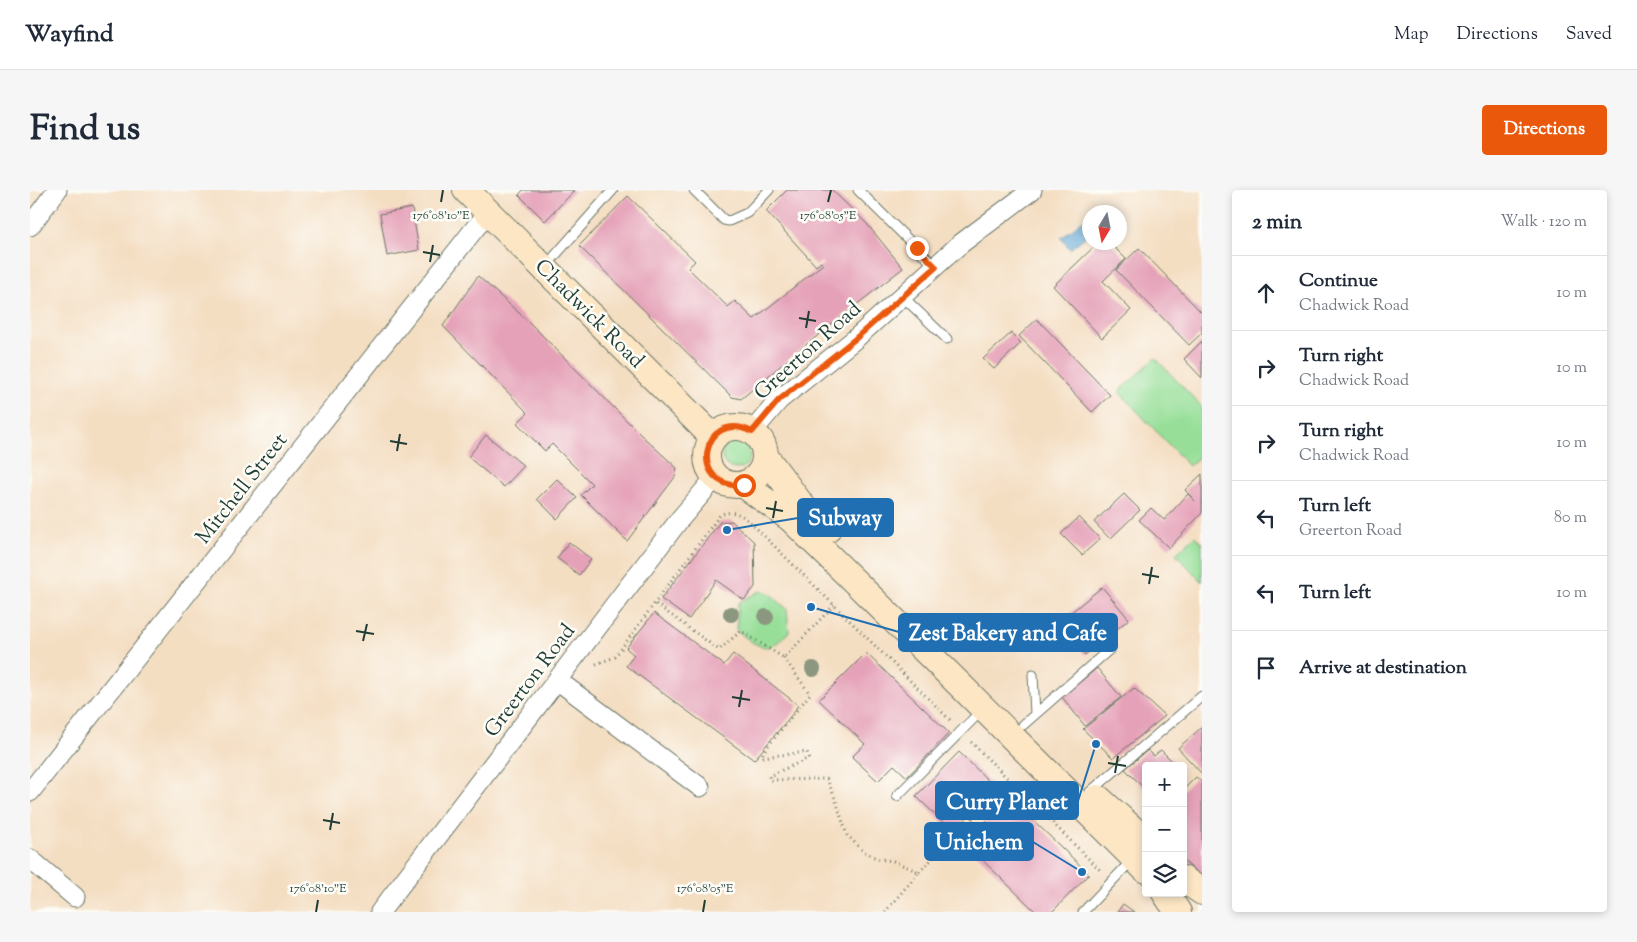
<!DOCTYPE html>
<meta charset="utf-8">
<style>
:root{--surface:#fff;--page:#f6f6f7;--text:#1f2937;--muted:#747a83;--line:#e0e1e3;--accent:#ea580c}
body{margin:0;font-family:"Sorts Mill Goudy",serif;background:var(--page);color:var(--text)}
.controls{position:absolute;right:15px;bottom:15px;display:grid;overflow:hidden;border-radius:5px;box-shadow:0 2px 8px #0003}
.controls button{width:45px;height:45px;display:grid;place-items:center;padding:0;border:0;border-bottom:1px solid var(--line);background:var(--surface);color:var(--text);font:25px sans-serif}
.compass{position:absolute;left:1052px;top:15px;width:45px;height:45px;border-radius:50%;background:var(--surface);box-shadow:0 2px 8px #0003;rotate:190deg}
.stop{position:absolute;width:15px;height:15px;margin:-11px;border:4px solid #ea580c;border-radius:50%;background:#fff}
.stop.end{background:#ea580c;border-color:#fff;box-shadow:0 1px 5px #0008}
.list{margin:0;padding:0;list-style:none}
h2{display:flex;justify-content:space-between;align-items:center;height:65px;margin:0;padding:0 20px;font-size:21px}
h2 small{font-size:16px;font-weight:400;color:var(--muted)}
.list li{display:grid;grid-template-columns:32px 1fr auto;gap:15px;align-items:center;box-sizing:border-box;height:75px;padding:0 20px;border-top:1px solid var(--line)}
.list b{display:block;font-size:19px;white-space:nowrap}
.list p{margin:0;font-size:16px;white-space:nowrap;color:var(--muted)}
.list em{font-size:16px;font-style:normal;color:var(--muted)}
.icon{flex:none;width:28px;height:28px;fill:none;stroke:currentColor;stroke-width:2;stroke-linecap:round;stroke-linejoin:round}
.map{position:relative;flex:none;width:1172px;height:722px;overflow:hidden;border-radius:5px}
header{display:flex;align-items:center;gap:30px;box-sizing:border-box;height:70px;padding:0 25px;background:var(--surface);border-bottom:1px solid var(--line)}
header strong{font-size:24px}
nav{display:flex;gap:28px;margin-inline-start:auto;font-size:18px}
.intro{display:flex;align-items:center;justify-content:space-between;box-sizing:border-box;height:120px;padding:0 30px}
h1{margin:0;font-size:35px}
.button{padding:12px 22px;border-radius:5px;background:var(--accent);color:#fff;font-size:18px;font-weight:700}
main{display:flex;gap:30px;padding:0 30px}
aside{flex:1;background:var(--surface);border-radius:5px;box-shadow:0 2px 8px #0003}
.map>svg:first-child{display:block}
.green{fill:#97df99;stroke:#5b8e66}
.water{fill:#5ba3d2;stroke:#3d7083}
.building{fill:#e5a1b8}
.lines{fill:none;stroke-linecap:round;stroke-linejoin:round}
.lane-casing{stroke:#6a7566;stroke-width:11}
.street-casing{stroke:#6a7566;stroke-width:21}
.secondary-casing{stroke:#6a7566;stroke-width:28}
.path{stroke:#6a7566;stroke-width:3;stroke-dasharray:1 4;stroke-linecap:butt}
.lane{stroke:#fff;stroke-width:9}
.street{stroke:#fff;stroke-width:19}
.secondary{stroke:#fce6c4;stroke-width:26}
.tree{fill:#8c977f}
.route{stroke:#ea580c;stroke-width:6}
.ticks{fill:none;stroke:#1f3d34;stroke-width:2}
.labels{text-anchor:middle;stroke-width:5;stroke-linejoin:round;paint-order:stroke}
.street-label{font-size:21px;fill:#1f3d34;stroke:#fdfcf7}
.ticks-label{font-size:12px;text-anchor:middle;fill:#1f3d34;stroke:#fdfcf7;stroke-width:5;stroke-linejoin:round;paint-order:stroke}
.leader{fill:none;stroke:#1f6fb2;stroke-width:2}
.callout-dot{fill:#1f6fb2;stroke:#fdfcf7;stroke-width:2}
.callout{fill:#1f6fb2;stroke:#1f6fb2;stroke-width:2}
.callout-label{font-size:22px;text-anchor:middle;font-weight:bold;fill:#fff}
</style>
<header>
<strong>Wayfind</strong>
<nav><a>Map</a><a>Directions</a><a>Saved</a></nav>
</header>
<div class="intro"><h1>Find us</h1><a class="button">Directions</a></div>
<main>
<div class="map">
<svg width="1172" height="722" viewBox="0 0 1172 722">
<rect width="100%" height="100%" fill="#fdfcf7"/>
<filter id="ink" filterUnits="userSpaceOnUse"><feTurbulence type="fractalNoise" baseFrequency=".02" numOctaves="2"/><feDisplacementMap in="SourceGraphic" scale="10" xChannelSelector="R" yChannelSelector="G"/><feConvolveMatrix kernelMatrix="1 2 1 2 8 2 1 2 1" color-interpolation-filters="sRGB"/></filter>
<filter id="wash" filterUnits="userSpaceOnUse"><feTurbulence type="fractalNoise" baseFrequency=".0096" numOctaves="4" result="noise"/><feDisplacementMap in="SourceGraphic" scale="20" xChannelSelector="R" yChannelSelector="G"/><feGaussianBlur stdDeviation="1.12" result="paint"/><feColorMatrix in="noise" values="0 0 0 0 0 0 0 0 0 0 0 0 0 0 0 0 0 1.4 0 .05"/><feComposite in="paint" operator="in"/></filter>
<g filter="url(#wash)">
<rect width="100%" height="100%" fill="#f4dec2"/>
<path class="green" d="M1125,168L1172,217V264L1159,276L1089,202Z
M692 265a14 14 0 1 1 28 0a14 14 0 1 1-28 0Z
M1165,346L1172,353V392L1146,364Z
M730,401L739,403L757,419L759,442C754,446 749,452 744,455C730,462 715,447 706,439L708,413Z"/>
<path class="water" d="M1059,25V44L1040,59L1031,48Z"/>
<g id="blocks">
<path class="building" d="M493,0H545L515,31L489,5Z
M757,0H802L837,34L873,78L762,166L711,209L702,207L549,56L598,6L665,71L658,78L698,117L705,111L724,129L793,74L791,72L786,76L736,21Z
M382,18L389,60L357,66L350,24Z
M1069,52H1079L1096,69L1073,91L1101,120L1072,148L1023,96Z
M1109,58L1172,123V143L1159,155L1086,80Z
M448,86L499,132L612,246L647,278L645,287L597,351L551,305L562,294L522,254L515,261L487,233L498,223L413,136Z
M1007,129L1080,205L1062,222L989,146Z
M981,143L991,153L964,179L953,169Z
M1172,151V188L1154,169Z
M456,245L494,276L474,297L438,267Z
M1172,284V323L1139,358L1109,330L1121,318L1134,330L1158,304L1165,311L1155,300Z
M527,289L547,308L527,329L507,309Z
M1094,304L1110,320L1080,349L1064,332Z
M1049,327L1070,349L1052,365L1031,344Z
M702,331L724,352L725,397L714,410L686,390L659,429L631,409L690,332Z
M539,352L561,369L549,385L527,368Z
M1072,397L1099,429L1055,465L1028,433Z
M624,423L694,475L703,464L768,515L764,522L724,570L596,476L604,465L596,458Z
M836,463L919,543L877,587L864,575L848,591L822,567L835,554L789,510Z
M1067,478L1091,507L1055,536L1032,507Z
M1104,498L1135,526L1083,568L1053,539Z
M1172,537V584L1148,558Z
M1118,560L1124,566L1131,560L1147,576H1116V600L1095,579Z
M929,562L966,598L923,642L886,606Z
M1166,587L1172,592V687L1153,670V600Z
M979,607L1059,684L1022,722H1006L935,653Z
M1093,714L1104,722H1087Z"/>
</g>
</g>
<g filter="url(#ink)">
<use href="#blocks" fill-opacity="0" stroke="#6a7566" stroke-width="1"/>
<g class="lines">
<defs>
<path id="lane" d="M664,0L694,30L699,31L717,23L739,0
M828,0L906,77
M515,77L583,0
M872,106L917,149
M1003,485L1005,524
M993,535L1081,458
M1060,602L1172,506
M867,606L952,520
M1053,722L1103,669"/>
<path id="street" d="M0,36L27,0
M722,242L749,210L825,149L929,55L1002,0
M527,490L670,597
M0,602L446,37L459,23
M0,669L45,707
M350,722L650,329L685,288"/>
<path id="secondary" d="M436,0L683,247
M677 266a29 29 0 1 1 58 0a29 29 0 1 1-58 0Z
M735,266L773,317L797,340
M714,295L761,329L929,494L1116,680
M1068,608L1116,651
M1153,689L1172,702
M1135,703L1148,722"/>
</defs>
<use href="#lane" class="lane-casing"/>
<use href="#street" class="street-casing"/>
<use href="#secondary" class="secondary-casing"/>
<path class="path" d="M626,414L689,460L711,441L754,468L804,415
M754,468L780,504L733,562L732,567L777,562L779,568L739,586L740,590L797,589L805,608L817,645L833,661L848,669L863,671L889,682L855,722
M566,474L585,467L690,325C702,320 709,323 719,331L921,531
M941,552L1071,681
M889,682L981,591"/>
<use href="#lane" class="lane"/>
<use href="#street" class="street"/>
<use href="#secondary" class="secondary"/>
</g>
<g class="tree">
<circle cx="701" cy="424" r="8"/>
<circle cx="736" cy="427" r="8"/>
<circle cx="783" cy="479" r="8"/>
</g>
</g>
<g class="lines" filter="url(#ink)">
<path class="route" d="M714,295C656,301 672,216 722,242L749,210L825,149L906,77L887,58"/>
</g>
<path class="ticks" d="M411,12L413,0M798,12L801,0M393,62L410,65M400,72L403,55M769,128L786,131M776,138L779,121M360,251L377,254M367,261L370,244M736,318L753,321M743,328L746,311M1112,384L1129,387M1119,394L1122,377M326,441L344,444M333,451L337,434M702,507L720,510M709,517L712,500M1078,573L1096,576M1085,583L1088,566M293,630L310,633M300,640L303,623M286,722L288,710M673,722L675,710"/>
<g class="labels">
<g class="street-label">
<text transform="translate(560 123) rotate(45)" y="7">Chadwick Road</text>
<text transform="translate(777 160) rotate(-42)" y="7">Greerton Road</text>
<text transform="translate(211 298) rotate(-52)" y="7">Mitchell Street</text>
<text transform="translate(499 490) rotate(-53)" y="7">Greerton Road</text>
</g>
</g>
<g class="ticks-label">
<text x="411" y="29">176°08'10"E</text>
<text x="798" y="29">176°08'05"E</text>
<text x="288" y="702">176°08'10"E</text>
<text x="675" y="702">176°08'05"E</text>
</g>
<path class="leader" d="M697 340L768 328M781 417L869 442M1066 554L1048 611M1052 682L1003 652"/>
<g class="callout-dot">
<circle cx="697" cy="340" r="5"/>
<circle cx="781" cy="417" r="5"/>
<circle cx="1066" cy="554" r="5"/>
<circle cx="1052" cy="682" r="5"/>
</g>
<g class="callout">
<rect x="768" y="309" width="95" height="37" rx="5"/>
<rect x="869" y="424" width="218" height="37" rx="5"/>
<rect x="906" y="592" width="142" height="37" rx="5"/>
<rect x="895" y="633" width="108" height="37" rx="5"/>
</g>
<g class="callout-label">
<text x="815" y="335">Subway</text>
<text x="978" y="450">Zest Bakery and Cafe</text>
<text x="977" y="619">Curry Planet</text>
<text x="949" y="659">Unichem</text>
</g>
</svg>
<div class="controls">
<button>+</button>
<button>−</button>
<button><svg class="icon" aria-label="layers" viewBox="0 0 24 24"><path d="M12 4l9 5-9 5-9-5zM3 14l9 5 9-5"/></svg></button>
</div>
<svg class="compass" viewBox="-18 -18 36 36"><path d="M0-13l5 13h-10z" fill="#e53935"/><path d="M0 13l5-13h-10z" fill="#747a83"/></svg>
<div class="stop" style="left:714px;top:295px"></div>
<div class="stop end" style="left:887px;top:58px"></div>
</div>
<aside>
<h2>2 min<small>Walk · 120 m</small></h2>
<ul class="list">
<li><svg class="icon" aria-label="ahead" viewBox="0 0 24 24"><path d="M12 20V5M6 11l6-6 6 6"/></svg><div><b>Continue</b><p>Chadwick Road</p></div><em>10 m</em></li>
<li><svg class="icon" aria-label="right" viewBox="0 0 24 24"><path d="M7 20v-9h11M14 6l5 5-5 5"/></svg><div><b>Turn right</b><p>Chadwick Road</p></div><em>10 m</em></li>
<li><svg class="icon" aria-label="right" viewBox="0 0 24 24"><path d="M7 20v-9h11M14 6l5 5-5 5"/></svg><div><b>Turn right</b><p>Chadwick Road</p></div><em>10 m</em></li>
<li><svg class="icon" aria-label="left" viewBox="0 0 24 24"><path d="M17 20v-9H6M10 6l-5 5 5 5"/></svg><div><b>Turn left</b><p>Greerton Road</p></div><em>80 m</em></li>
<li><svg class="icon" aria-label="left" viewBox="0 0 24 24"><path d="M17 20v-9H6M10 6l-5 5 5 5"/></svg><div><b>Turn left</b></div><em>10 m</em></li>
<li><svg class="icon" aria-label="arrive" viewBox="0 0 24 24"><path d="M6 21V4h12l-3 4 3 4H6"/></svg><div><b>Arrive at destination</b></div></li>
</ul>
</aside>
</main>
